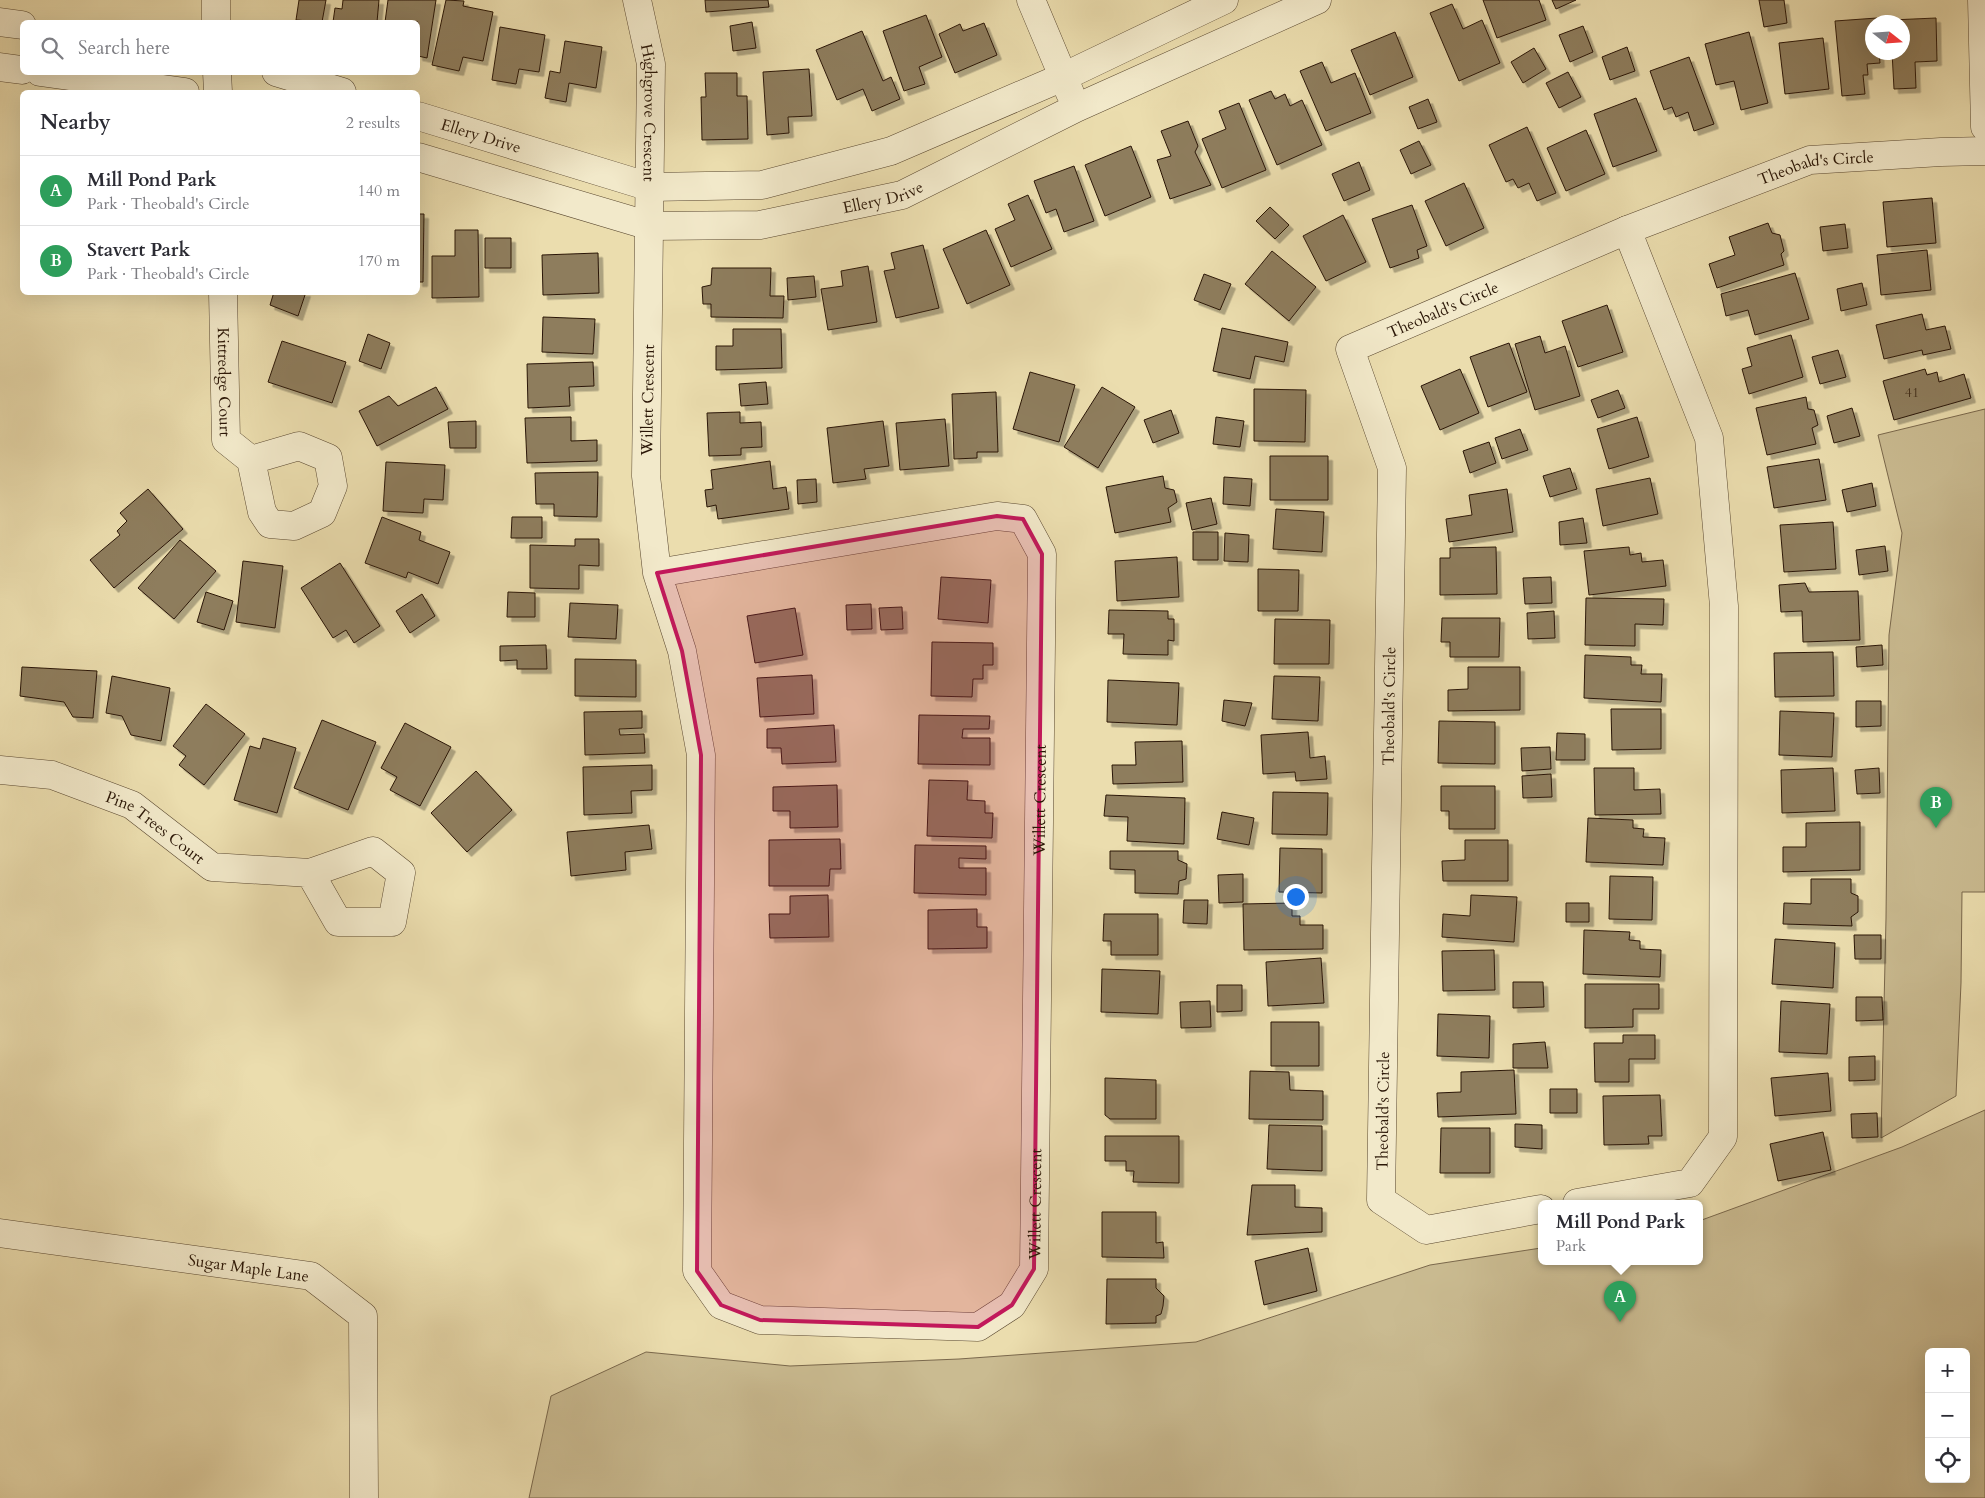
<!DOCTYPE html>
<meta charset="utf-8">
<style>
:root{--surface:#fff;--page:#f2f2f3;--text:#2b2b33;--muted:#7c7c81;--line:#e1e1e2;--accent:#8f2418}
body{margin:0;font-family:Cardo,serif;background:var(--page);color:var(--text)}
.controls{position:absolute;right:15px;bottom:15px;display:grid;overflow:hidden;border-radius:8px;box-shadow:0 5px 20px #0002}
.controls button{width:45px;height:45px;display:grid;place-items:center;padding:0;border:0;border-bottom:1px solid var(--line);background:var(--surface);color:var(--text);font:25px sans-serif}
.compass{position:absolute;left:1865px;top:15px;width:45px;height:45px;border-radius:50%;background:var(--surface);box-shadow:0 5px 20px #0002;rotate:107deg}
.you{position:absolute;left:1295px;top:896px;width:18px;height:18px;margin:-12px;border:4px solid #fff;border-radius:50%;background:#1a73e8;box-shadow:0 0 0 8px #1a73e833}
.badge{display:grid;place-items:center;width:32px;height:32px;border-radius:50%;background:var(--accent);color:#fff;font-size:16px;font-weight:700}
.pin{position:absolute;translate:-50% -41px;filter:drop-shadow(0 1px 2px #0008)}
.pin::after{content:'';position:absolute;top:26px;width:18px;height:15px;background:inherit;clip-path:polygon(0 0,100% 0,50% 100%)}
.popup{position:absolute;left:1538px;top:1200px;width:165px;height:65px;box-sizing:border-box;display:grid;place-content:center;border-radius:8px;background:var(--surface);filter:drop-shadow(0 1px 4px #0005);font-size:16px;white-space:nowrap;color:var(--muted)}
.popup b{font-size:19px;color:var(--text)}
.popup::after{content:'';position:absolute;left:50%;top:100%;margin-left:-10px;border:10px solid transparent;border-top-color:var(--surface)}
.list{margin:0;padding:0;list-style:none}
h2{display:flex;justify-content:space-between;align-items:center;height:65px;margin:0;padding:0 20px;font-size:21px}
h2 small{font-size:16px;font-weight:400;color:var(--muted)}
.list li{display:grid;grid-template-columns:32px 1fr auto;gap:15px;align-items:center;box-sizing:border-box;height:70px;padding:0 20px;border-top:1px solid var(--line)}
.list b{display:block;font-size:19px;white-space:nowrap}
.list p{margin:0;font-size:16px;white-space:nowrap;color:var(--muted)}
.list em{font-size:16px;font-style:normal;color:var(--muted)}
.icon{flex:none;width:28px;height:28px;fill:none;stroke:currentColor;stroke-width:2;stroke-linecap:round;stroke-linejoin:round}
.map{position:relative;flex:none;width:1985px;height:1498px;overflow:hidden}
.search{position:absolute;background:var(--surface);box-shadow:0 5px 20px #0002;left:20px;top:20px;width:400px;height:55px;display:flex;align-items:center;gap:12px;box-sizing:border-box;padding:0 18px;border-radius:8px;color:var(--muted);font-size:19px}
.panel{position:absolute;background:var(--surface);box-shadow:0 5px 20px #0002;left:20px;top:90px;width:400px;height:205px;border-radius:8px}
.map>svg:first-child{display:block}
.green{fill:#cabb91;stroke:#7a684c;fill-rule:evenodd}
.building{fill:#8e7d5d;stroke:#2a1606;filter:url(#shadow)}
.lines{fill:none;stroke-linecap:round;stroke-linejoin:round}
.minor-casing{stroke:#5a4830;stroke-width:29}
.minor{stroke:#f2e9ca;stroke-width:28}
.marked{fill:#c2185b;fill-opacity:0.2;stroke:#c2185b;stroke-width:4;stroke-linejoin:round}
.labels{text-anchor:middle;stroke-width:4;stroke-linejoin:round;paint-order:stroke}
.number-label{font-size:14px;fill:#43301c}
.street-label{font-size:16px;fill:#2a1606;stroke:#f2e9ca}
</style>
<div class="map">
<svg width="1985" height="1498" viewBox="0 0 1985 1498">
<defs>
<filter id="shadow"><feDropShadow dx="4.5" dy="4.5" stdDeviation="0" flood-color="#0004"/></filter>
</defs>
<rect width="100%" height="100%" fill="#ebddae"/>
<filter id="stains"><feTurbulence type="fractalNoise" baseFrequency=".004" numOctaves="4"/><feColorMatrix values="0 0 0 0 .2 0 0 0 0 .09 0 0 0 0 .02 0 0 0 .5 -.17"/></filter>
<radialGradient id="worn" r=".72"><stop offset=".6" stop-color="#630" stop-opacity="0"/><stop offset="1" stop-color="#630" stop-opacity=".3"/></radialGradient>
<path class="green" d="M1985,409V892H1962L1961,983L1956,1096L1881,1138L1886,918L1889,635L1902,533L1878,435Z
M1985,1110V1498H529L551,1396L646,1352L790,1366L959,1359L1196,1342L1430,1265L1541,1248V1261H1699V1221L1902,1147ZM1929,1352H1966V1479H1929Z"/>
<path class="building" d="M299,0H326L322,22L296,20Z
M343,0H379L377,22H333L335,8L342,9Z
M388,0H436L427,58L418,56V22H385Z
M446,0L464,1L463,6L493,12L483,61L463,57L459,71L432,65Z
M705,0H768L769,7L706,12Z
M1483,0H1539L1546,20L1497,38Z
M1552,0H1576L1556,9Z
M1759,0H1784L1787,23L1764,27Z
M1452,4L1463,29L1482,20L1500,63L1459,81L1430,13Z
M926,15L942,57L919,67L925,84L904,91L883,31Z
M1877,18V22H1872V52H1879L1880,63L1867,64L1868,75H1863L1865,94L1842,96L1835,21Z
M1936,18L1937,61L1915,62L1916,88L1894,89L1892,52H1902V22H1891V20Z
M752,22L756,48L733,51L730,26Z
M984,23L997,55L955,73L939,34L960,24L963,31Z
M1583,26L1593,52L1570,62L1559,35Z
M500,27L545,35L539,72L519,69L516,84L492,80Z
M862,31L883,81L891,77L900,99L872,111L863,89L837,100L816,50Z
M1395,32L1413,77L1370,95L1351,50Z
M1749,32L1768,103L1741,110L1734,81L1716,85L1705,44Z
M1823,38L1829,89L1785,94L1779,43Z
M565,41L602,47L596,88L569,83L566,102L545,98L550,71L560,73Z
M1627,47L1635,71L1610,80L1602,57Z
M1534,48L1546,69L1523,83L1511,62Z
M1689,57L1714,124L1694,131L1688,112L1676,117L1672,107L1664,110L1650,71Z
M1322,62L1331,83L1355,73L1371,113L1326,131L1300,71Z
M809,69L812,116L788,117L789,133L767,135L763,72Z
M1568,72L1581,97L1559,108L1546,83Z
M705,73H737V96H747L748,139L702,140L701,97H706Z
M1271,91L1275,99L1285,94L1290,106L1302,100L1322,145L1277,165L1249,100Z
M1636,98L1657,151L1613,167L1594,114Z
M1428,99L1437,122L1418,129L1409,107Z
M1239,103L1266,170L1222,188L1202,139L1226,129L1219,111Z
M1188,121L1198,146L1195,152L1211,185L1170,199L1157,160L1171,156L1161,131Z
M1527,127L1556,193L1537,201L1529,183L1518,188L1513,179L1506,182L1489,145Z
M1586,130L1605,174L1566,191L1547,148Z
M1419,141L1431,165L1411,174L1400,150Z
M1131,146L1151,197L1105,216L1085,165Z
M1359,162L1370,190L1344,201L1332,174Z
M1074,166L1094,221L1064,232L1056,209L1046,213L1034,181Z
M1464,183L1484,228L1446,246L1425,201Z
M1028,195L1052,249L1011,267L995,229L1015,220L1008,204Z
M1932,198L1936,243L1887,247L1883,202Z
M1412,205L1427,246L1417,250L1419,258L1390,268L1372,219Z
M1270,207L1289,225L1275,239L1256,221Z
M418,214H424L423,282H418Z
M1343,215L1366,262L1326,281L1303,236Z
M1768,223L1772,233L1780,235L1784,251L1781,254L1784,265L1717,288L1709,264L1735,255L1729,237Z
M1845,224L1848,248L1823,251L1820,227Z
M455,230H478L479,297L432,298V256H455Z
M986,230L1010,285L967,304L943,249Z
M485,238H511V268H485Z
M923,245L939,308L896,318L884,271L895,269L891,253Z
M1927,250L1931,290L1881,295L1877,255Z
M1272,251L1316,287L1289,321L1245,284Z
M598,253L599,293L543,295L542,255Z
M868,266L877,322L828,330L821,289L843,286L841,271Z
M712,268H771L770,296H784L783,318L711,317V304H703L702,287L711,285Z
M1795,273L1809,319L1755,335L1748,310L1726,316L1721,294Z
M1204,274L1231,284L1220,310L1194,300Z
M814,276L816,297L788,300L787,278Z
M1862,283L1867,305L1841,311L1837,289Z
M274,292H306L298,316L270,305Z
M1607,305L1623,352L1578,367L1562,321Z
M1922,314L1926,330L1945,326L1951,349L1923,355L1922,350L1884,359L1876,325Z
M543,317L595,319L593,354L542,352Z
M1222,328L1288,342L1284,362L1255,356L1250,379L1213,371Z
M733,329H781L782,368L716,370V346H733Z
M368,334L390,343L381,369L359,361Z
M1791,335L1803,377L1749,394L1742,369L1752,366L1747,348Z
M1540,336L1545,353L1565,346L1580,396L1535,410L1515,344Z
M282,341L346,362L332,403L268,382Z
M1509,343L1527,392L1488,407L1470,357Z
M1838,350L1846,377L1820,384L1812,357Z
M593,362L594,386L569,387L570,406L528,408L527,364Z
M1460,369L1479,413L1440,430L1421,386Z
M1925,369L1927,375L1937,372L1939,382L1964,374L1971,398L1894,420L1883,381Z
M1030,372L1075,385L1059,442L1013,429Z
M766,382L768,404L741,406L739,384Z
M436,387L448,409L377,446L359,411L389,396L398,406Z
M1102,387L1135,407L1098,468L1064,447Z
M1254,389L1306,390L1305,442L1254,441Z
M1618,390L1625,408L1598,418L1591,400Z
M996,392L998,452H977V458L954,459L952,394Z
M1806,397L1808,409L1814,410L1818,425L1812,428L1816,444L1767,455L1756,408Z
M1852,408L1860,436L1834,443L1827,416Z
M1171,410L1179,433L1153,443L1144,420Z
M740,412V423L761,422L762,447L741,448V455L709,456L707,413Z
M571,417V441L597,440V461L527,463L525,418Z
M1216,417L1244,421L1240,447L1213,444Z
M1637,417L1649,457L1609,469L1597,429Z
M945,419L949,466L900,470L896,423Z
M476,421V448H450L448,422Z
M883,421L889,466L864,469L866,479L833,483L827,428Z
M1520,429L1528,450L1502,459L1495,438Z
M1489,442L1496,463L1470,473L1463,451Z
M1270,456H1328V500H1270Z
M1819,459L1826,500L1774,508L1767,467Z
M770,461L773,489L786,487L789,509L718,519L716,505L707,507L705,490L713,489L711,470Z
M386,462L445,465L443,500L424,499L423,513L383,511Z
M1570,468L1577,489L1550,497L1543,476Z
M598,472L597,517L554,516V504H536L535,473Z
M1163,476L1165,488L1174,490L1177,502L1168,508L1171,522L1115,533L1106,487Z
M1224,477L1252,479L1250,506L1223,504Z
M1650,478L1658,514L1603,526L1596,489Z
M816,479L817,502L798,504L797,480Z
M1872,483L1876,506L1847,512L1842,490Z
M148,489L183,529L114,588L90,560L120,535L117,531L127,521L120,513Z
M1507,489L1513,532L1449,542L1446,519L1472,515L1469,495Z
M1211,498L1217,524L1192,530L1186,503Z
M1276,509L1324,512L1322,552L1273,549Z
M382,517L421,532L419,540L450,552L438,584L408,572L406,578L365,563Z
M512,517H542V538H511Z
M1583,518L1587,543L1560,545L1559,522Z
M1833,522L1836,569L1784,572L1780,525Z
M1193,532H1218V560H1193Z
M1225,533L1249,535L1248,562L1224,561Z
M575,539H599V566L579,565V589L530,588V545L575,546Z
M180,540L216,571L174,619L138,588Z
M1885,546L1888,571L1859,575L1856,550Z
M1496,547L1497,594L1440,595V558H1450V548Z
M1629,547L1630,555L1641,553L1642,562L1663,560L1666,586L1589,595L1584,551Z
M1177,557L1179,597L1117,601L1115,561Z
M243,561L283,566L275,628L236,622Z
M340,563L380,626L354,643L346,630L333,638L301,588Z
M1258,569L1299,570L1298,611H1258Z
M941,577L991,580L988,623L938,619Z
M1551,577L1552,603L1525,604L1523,578Z
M1805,583L1809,592L1858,591L1860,640L1803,642L1802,611L1781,612L1779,585Z
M206,592L233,601L224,630L197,622Z
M508,592L535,593V617H507Z
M422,594L435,616L410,633L396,611Z
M1586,598L1664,599L1663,625L1635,624V646L1585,645Z
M570,603L618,605L616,639L568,637Z
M871,604L872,629L847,630L846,605Z
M902,607L903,629L881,630L879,608Z
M795,608L803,655L755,663L747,616Z
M1109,610L1168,611V619H1174V641L1168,640V655L1123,654L1124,634H1108Z
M1554,611L1555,638L1528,639L1527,613Z
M1442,618H1500L1499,657H1450V642H1441Z
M1275,619L1330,620L1329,664H1274Z
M932,642L993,643V665H983V679H973L972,697L931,696Z
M546,645L547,669H517V660L500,661V646Z
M1882,645L1883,665L1857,667L1856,647Z
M1833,652L1834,696L1775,697L1774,653Z
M1585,655L1631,657V665H1642L1641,674H1662L1661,702L1584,698Z
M575,659L636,660V697L575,696Z
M22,667L97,671L93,718L73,717L64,702L20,696Z
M1468,667H1520V710L1448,711V690L1468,689Z
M812,675L814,714L760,717L757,678Z
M112,676L170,688L161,741L131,735L122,716L106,713Z
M1274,676L1320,677L1318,721L1272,719Z
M1108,680L1179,683L1177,725L1107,722Z
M1224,700L1252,703L1245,726L1222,721Z
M1856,701H1881V726L1856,727Z
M206,704L245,734L204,785L179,765L186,756L173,746Z
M1611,709H1661V749L1612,750Z
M642,711V728L619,729L620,735L644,734L645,753L585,755L584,712Z
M1780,711L1834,713L1832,757L1779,755Z
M919,715L990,716L989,729H963L962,738H990V765L918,764Z
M322,720L376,742L348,810L294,788Z
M1439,721L1495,722V764L1438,763Z
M405,723L451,747L420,806L390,790L397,777L381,768Z
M834,725L836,762L782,764L781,748H767V729Z
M1308,732L1310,758L1325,756L1327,779L1296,781L1295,772L1263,774L1261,735Z
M1557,733L1585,734V760H1556Z
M263,738L296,748L277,813L234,800L250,746L260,749Z
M1182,741L1183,782L1113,784L1112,765H1136L1135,742Z
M1550,747L1551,769L1522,771L1521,748Z
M652,765V790L631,791L632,813L584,815L583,767Z
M1594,768H1634V790L1660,789L1661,814L1595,815Z
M1833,768L1835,811L1782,813L1781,770Z
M1879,768L1880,793L1857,794L1855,770Z
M476,771L512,810L467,852L431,813Z
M1551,774L1552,797L1523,798L1522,776Z
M929,780L968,781L967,800L985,801V813H993L992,838L927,836Z
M837,785L838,827L790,828V811H773V787Z
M1441,786H1495V829H1449V811H1441Z
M1273,792L1328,793L1327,835L1272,834Z
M1106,795L1185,798L1184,844L1127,841L1128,817L1104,816Z
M1222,812L1254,818L1249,845L1217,839Z
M1588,818L1633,820V828L1644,829L1643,837L1665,838L1663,865L1586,862Z
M1860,822V870L1783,872V847H1806V823Z
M649,825L652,849L625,852L626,870L571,876L567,832Z
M840,839L841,869H830L829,886H769V840Z
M1465,840H1508V881H1443L1442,861L1465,860Z
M915,845L986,846V859L959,858V868H986V895L914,893Z
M1280,848L1322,849V893L1279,892Z
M1110,851H1178V860L1187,864L1186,879L1179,881L1178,894L1135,893V870L1110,869Z
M1243,874V902L1219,903L1218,875Z
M1610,876L1653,877L1652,920L1609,919Z
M1811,879H1851V893L1858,896V912L1851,917L1852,926L1783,924L1784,903L1811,904Z
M828,895L829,937L770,938L769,914H790V896Z
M1471,895L1517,897L1514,942L1442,937L1443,914L1470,916Z
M1184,900H1208L1207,924L1183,923Z
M1292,903V916H1300V925H1323V949L1244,950L1243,904Z
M1566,903H1589V922H1566Z
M977,909V927H987V948L928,949V910Z
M1104,914H1158V955H1111V941H1103Z
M1584,930L1630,932L1629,940L1640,941V949L1661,950L1660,977L1583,974Z
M1854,935H1881V959H1855Z
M1775,939L1835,943L1833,988L1772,984Z
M1494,950L1495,990L1443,991L1442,951Z
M1321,958L1324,1003L1268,1006L1266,962Z
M1102,969L1160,971L1158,1014L1101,1012Z
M1513,982H1543L1544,1007L1513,1008Z
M1585,984H1659V1009H1633V1027L1585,1028Z
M1217,985H1242V1011L1217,1012Z
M1856,997H1882L1883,1020L1856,1021Z
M1210,1001L1211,1027L1181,1028L1180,1002Z
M1781,1001L1830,1004L1827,1054L1779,1052Z
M1438,1014L1490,1016L1489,1058L1437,1056Z
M1271,1022H1319V1066H1271Z
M1623,1035H1655V1059H1629V1082H1595L1594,1043H1623Z
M1545,1042L1548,1068H1513V1044Z
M1875,1056V1080L1849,1081V1057Z
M1514,1070L1516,1114L1438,1117L1437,1093L1461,1092V1072Z
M1250,1071L1289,1072L1290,1090L1323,1091V1120L1249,1119Z
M1828,1073L1831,1111L1775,1116L1771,1078Z
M1105,1078L1156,1080V1119H1110L1105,1115Z
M1550,1089H1577V1113H1550Z
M1660,1095L1662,1136H1648L1649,1144L1604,1145L1603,1096Z
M1877,1113L1878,1137L1852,1138L1851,1114Z
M1515,1124L1542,1125V1149L1515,1147Z
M1269,1125L1322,1126V1171L1267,1169Z
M1441,1128H1490V1173H1440Z
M1823,1132L1831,1170L1778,1181L1770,1144Z
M1105,1136H1179V1183L1133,1182L1134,1171H1126V1161H1105Z
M1252,1185H1295V1207L1322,1208V1232L1247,1235Z
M1102,1212H1156V1243L1163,1242L1164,1258L1102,1257Z
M1308,1248L1317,1291L1264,1305L1255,1261Z
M1107,1279H1156V1288L1164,1296L1163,1306L1161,1314L1156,1316V1323L1106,1324Z"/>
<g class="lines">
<defs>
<g id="minor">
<path id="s1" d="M637,0L651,64L646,476L657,573L682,651L701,755L697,1271L721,1305L760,1320L978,1327L1012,1305L1034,1269L1042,554L1023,519L997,516L657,573"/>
<path d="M1031,0L1070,93"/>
<path d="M1982,0L1985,127"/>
<path d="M0,22L22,25"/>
<path d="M216,22V0"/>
<path d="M0,67L22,70"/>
<path d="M40,72L185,92"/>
<path d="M217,72L218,92"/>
<path d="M276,72L342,92"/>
<path id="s2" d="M418,116L650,187L762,185L891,151L1063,77L1224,0"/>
<path id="s3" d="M418,157L650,226L760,225L902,195L1076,108L1317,0"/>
<path id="s4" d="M223,292L226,440L251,460L262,512L270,524L294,526L322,513L333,486L328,458L299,446L251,460"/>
<path id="s5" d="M0,770L52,775L132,805L212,867L310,873L373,851L401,873L392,922H338L310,873"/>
<path d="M1577,1203L1690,1183L1723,1137L1724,606L1709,438L1627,230"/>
<path id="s6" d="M1541,1209L1426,1230L1381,1200L1392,468L1350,349L1627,230L1810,160L1941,152L1985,151"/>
<path id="s7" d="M0,1233L311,1276L363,1316L364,1498"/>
</g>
</defs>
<use href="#minor" class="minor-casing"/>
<use href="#minor" class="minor"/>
</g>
<path class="marked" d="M997,516L1023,519L1042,554L1034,1269L1012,1305L978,1327L760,1320L721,1305L697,1271L701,755L682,651L657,573Z"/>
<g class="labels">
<g class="number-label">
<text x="1912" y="397">41</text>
</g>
<g class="street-label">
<text dy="6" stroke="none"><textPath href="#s1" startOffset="114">Highgrove Crescent</textPath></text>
<text dy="6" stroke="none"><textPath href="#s2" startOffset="66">Ellery Drive</textPath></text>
<text dy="6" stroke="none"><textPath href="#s6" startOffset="1531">Theobald's Circle</textPath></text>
<text dy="6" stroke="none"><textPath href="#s3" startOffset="478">Ellery Drive</textPath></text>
<text dy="6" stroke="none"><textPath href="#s6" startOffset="1130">Theobald's Circle</textPath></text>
<text dy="6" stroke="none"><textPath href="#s4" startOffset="90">Kittredge Court</textPath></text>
<text transform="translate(647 400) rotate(-89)" y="6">Willett Crescent</text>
<text dy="6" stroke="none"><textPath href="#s6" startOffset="665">Theobald's Circle</textPath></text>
<text dy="6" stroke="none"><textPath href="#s1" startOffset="2132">Willett Crescent</textPath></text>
<text dy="6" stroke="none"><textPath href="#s5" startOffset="169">Pine Trees Court</textPath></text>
<text dy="6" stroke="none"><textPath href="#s6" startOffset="260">Theobald's Circle</textPath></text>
<text dy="6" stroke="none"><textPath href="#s1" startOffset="1728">Willett Crescent</textPath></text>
<text dy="6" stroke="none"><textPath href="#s7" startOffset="251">Sugar Maple Lane</textPath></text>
</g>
</g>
<rect width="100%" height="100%" filter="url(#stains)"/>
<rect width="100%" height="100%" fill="url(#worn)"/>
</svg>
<div class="controls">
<button>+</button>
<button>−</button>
<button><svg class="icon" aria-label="locate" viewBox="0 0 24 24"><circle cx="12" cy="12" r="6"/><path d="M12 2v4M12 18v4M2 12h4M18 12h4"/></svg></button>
</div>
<svg class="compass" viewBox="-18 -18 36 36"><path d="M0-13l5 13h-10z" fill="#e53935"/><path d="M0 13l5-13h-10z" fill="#7c7c81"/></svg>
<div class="you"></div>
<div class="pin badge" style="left:1620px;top:1322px;background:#2e9e5b">A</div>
<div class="popup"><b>Mill Pond Park</b>Park</div>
<div class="pin badge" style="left:1936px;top:828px;background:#2e9e5b">B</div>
<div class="search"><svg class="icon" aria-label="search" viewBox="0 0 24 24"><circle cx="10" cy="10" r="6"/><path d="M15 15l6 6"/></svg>Search here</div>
<section class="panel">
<h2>Nearby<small>2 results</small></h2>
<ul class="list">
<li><span class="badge" style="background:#2e9e5b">A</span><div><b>Mill Pond Park</b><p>Park · Theobald's Circle</p></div><em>140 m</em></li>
<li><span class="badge" style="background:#2e9e5b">B</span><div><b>Stavert Park</b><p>Park · Theobald's Circle</p></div><em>170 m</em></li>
</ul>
</section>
</div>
